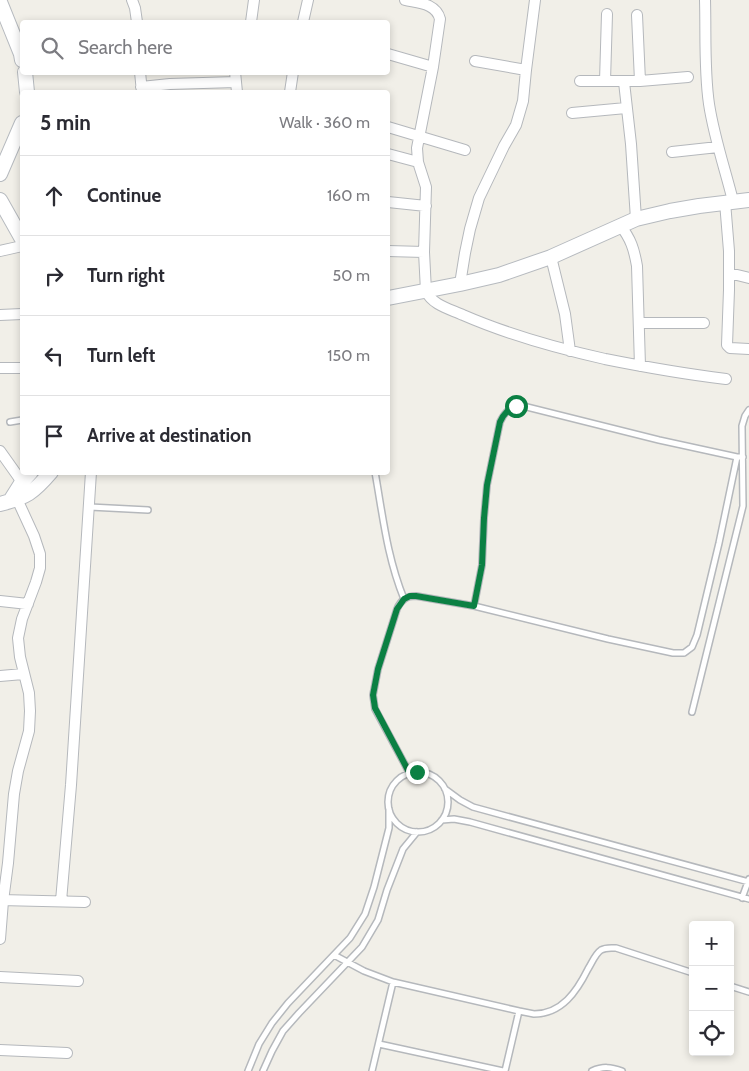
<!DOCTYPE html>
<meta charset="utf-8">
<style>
:root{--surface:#fff;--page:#f7f7f7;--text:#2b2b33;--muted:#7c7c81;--line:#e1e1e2}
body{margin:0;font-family:Cabin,sans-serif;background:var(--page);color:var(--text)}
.controls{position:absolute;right:15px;bottom:15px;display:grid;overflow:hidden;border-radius:5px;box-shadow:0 2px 8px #0003}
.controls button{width:45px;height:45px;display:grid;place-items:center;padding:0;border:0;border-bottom:1px solid var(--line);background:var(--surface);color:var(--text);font:25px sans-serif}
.stop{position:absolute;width:15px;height:15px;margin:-11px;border:4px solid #0b8043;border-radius:50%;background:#fff}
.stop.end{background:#0b8043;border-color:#fff;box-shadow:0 1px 5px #0008}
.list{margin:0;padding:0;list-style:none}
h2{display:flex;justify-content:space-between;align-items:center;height:65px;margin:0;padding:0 20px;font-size:21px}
h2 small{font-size:16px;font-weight:400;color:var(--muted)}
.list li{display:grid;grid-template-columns:32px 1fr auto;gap:15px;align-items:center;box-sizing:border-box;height:80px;padding:0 20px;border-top:1px solid var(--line)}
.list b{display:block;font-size:19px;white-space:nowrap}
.list em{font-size:16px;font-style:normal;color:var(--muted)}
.icon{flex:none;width:28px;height:28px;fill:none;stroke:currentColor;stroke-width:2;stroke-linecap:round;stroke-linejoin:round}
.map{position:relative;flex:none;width:749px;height:1071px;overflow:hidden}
.search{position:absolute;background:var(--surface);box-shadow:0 2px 8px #0003;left:20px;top:20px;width:370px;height:55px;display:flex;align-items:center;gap:12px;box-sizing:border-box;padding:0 18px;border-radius:5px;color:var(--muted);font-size:19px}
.panel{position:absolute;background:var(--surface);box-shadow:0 2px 8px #0003;left:20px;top:90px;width:370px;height:385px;border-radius:5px}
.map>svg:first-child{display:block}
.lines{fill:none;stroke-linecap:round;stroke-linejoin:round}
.lane-casing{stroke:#b5b8bc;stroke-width:8}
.street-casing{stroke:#b5b8bc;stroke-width:12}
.secondary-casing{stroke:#b6babf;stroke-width:16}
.lane{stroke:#fff;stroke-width:5}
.street{stroke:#fff;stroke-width:10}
.secondary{stroke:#fff;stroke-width:14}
.route{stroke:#0b8043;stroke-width:6}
</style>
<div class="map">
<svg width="749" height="1071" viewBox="0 0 749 1071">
<rect width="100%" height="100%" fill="#f1efe8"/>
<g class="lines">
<defs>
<path id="lane" d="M10,422L22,420
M375,472C383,517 387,557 404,599
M90,507L148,510
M474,606L482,565L484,518L487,485L500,422C505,411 511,406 523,406L659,440L737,457H743
M692,712L743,506L742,426L745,416L749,410
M388 802a30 30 0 1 1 60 0a30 30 0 1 1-60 0Z
M410,774L375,709L373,695L378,669L397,609C401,600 406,596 416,596L474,606L608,639L673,653H684L692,647L697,635L719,543L737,457
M445,789L460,800L473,807L749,882
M442,820L454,819L470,822L749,899
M742,898L749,879
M334,955L364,971L393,982L519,1011C524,1012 529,1013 534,1014C562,1014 577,991 588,969C592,963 595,954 601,950C606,947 611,948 616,948L693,973
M730,986L749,992
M379,1044L503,1071
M248,1071L259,1044L272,1023L288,1003L350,938L365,914L374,887L389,828V809
M263,1071L272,1051L283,1031L299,1013L362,947L378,920L387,890L403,849L417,832
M372,1071L393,982
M505,1071L519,1011
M592,1071C603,1066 611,1067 622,1071"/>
<path id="street" d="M132,0L135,8L137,22
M405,0C418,3 436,3 440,19L433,67L417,148L418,162L426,187L424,252L426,291C432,305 450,309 463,315C509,335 556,348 605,359C645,367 685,374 726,379
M705,0C706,35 704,70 709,104C714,137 725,169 733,201
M637,15L640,81
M251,22L254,0
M303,22L308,0
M388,54L433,67
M475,61L526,70
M140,72L142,92
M235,72L237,92
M580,81H640L688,77
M605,81L607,14
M624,82L631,144L636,219
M141,87L170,84L236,82
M290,92L293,72
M572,113L626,108
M388,127L465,150
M672,152L718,147
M388,154L418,162
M388,202L426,206
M725,202L729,251V290L727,345L730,348L749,349
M620,225C631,239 634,249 637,266L640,366
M0,251L22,246
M388,251L424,252
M551,257L565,314L570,351
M729,273L749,278
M460,284L465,253L470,229L479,198L504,146L516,125L523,101L526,70L535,0
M0,315L22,314
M640,323H704
M0,368H22
M0,451L22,482
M0,601L28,604
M0,676L23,674
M0,900L85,902
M61,901L71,785L91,472
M0,939L3,901L8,863L14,794L18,771L29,731L30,711L29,693L20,657L18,638L22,619L36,582L40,568V554L34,536L17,499
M0,977L78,981
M0,1050L67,1053"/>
<path id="secondary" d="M0,2L21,54L22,60
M25,72L27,92
M0,174L22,123
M0,200L22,239
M388,298L460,284L499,275L551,257L636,219L670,211L699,206L749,200
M10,501L22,482L31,472
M0,504C27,497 33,493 51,472"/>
</defs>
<use href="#lane" class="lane-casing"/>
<use href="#street" class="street-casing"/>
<use href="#secondary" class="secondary-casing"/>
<use href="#lane" class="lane"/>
<use href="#street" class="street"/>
<use href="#secondary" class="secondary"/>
</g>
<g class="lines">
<path class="route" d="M417,772L410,774L375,708L373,695L378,669L397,609L404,599L410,596H416L474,606L482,565L484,518L487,485L500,422C504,413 508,410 516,406"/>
</g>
</svg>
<div class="controls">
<button>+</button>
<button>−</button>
<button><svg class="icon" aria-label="locate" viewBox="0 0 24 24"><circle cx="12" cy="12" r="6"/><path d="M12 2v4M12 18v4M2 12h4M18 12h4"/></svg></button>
</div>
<div class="stop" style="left:516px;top:406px"></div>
<div class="stop end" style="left:417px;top:772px"></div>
<div class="search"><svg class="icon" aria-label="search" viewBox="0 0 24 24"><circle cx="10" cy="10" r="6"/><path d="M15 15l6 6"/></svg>Search here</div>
<section class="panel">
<h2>5 min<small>Walk · 360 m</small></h2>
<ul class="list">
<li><svg class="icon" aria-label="ahead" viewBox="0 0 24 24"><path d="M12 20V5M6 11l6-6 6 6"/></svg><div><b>Continue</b></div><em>160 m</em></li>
<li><svg class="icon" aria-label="right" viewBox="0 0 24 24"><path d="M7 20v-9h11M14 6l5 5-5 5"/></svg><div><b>Turn right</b></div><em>50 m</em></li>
<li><svg class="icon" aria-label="left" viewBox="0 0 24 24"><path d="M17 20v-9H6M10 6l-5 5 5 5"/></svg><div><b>Turn left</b></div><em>150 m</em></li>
<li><svg class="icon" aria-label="arrive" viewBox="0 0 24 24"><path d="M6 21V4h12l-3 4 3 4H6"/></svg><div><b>Arrive at destination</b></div></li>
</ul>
</section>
</div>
